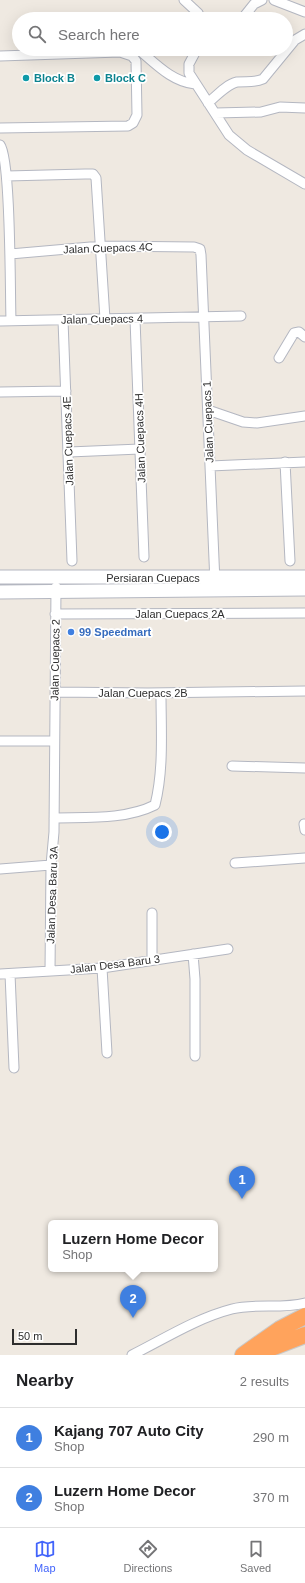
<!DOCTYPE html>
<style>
:root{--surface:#fff;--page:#f2f2f2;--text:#202124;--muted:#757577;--line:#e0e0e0;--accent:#4264fb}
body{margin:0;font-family:Helvetica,sans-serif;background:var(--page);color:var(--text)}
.scale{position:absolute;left:12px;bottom:10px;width:65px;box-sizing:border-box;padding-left:4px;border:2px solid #2e2e2e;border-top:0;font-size:11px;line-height:14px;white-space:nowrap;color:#2e2e2e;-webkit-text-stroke:3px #fff;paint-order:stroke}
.you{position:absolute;left:162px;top:832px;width:14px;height:14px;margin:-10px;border:3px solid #fff;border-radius:50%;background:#1a73e8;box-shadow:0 0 0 6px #1a73e833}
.badge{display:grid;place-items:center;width:26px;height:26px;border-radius:50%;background:var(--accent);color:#fff;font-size:13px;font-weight:700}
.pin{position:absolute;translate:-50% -33px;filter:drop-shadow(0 1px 2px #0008)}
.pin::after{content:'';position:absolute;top:21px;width:14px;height:12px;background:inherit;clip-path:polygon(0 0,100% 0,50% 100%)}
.popup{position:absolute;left:48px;top:1220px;width:170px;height:52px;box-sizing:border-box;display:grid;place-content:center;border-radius:6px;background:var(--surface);filter:drop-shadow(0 1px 3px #0005);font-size:13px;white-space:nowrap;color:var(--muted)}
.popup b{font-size:15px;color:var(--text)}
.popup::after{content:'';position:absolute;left:50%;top:100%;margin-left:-8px;border:8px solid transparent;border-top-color:var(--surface)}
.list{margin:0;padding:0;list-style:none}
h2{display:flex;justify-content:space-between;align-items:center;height:52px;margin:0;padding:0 16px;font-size:17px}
h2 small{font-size:13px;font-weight:400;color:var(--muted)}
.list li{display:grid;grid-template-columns:26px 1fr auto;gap:12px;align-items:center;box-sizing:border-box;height:60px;padding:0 16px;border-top:1px solid var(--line)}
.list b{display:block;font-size:15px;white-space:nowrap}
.list p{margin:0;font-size:13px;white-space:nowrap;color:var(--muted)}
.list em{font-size:13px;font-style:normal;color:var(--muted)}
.icon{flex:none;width:22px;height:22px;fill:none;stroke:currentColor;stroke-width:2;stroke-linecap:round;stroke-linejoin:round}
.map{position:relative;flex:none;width:305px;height:1355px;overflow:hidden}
.search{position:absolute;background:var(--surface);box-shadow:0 4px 16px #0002;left:12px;right:12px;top:12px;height:44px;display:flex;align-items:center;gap:10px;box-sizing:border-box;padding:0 14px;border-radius:22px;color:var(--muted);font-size:15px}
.sheet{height:172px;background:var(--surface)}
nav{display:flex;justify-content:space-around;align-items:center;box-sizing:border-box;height:56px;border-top:1px solid var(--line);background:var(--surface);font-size:11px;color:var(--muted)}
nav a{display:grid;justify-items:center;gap:2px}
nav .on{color:var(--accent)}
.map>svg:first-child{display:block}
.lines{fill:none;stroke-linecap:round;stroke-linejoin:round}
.street-casing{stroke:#b4b7c1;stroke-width:11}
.secondary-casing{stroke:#b4b7c1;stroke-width:15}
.highway-casing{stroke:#c9c9c9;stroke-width:18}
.street{stroke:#fff;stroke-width:9}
.secondary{stroke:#fff;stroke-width:13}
.highway{stroke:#ffa35c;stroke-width:16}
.culture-dot{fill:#0f9aa8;stroke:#fff;stroke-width:1.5}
.shop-dot{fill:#3f7fe0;stroke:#fff;stroke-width:1.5}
.labels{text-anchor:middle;stroke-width:3.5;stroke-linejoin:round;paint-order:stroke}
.culture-label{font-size:11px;font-weight:bold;fill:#0d838f;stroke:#fff;text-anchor:start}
.street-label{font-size:11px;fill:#2e2e2e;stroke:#fff}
.shop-label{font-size:11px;font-weight:bold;fill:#366cbe;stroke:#fff;text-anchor:start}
</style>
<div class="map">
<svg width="305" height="1355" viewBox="0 0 305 1355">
<rect width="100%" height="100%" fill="#efe9e1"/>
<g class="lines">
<defs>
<path id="street" d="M184,0L198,13L201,19
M274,0L305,12
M242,19L254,4L262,0
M138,49C155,63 172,82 195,84
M197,49L189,64V73L229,135L247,150L305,184
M0,56L120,52L132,56L136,61L137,115L133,123L128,126L0,128
M208,103C216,96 227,84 237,82C247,81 254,83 263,79L295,40L305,34
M216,113L261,112L280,107L305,108
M0,145C11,159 10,294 11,320
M7,176L85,174H93L96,178L105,319
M10,254L102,246L194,247L200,249L201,255L215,583
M135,319L144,557
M63,320L72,561
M0,321L241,316
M279,358L294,333L299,332L305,337
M0,392L66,391
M208,410L243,422L257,423L305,416
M69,452L140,449
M285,462L290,561
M210,466L305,462
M55,614L305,613
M55,692L148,693L305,691
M0,741H54
M232,766L305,768
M54,818C86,817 125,820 155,805C164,769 161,730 161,693
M304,824L305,830
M235,863L305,858
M0,869L51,865
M193,954L195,979V1056
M152,960V913
M102,968L107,1053
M50,971L51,865L54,832L56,587
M0,974L102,968L228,949
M10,974L14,1068
M132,1355C164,1339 197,1318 232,1309C255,1303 283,1309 305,1303"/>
<path id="secondary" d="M0,577H305
M0,592L305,589"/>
<path id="highway" d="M243,1355L280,1329L305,1316
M253,1355L305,1335"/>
</defs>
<use href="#street" class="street-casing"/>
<use href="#secondary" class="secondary-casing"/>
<use href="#highway" class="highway-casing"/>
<use href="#street" class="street"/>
<use href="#secondary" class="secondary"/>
<use href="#highway" class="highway"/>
</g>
<g class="culture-dot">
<circle cx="26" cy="78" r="4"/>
<circle cx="97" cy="78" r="4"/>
</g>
<circle class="shop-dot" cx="71" cy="632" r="4"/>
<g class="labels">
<g class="culture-label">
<text x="34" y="82">Block B</text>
<text x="105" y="82">Block C</text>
</g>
<g class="street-label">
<text transform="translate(108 248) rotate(-2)" y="4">Jalan Cuepacs 4C</text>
<text transform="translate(102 319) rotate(-1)" y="4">Jalan Cuepacs 4</text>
<text transform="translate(208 422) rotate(-92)" y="4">Jalan Cuepacs 1</text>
<text transform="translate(140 438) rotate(-92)" y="4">Jalan Cuepacs 4H</text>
<text transform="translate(68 441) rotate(-92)" y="4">Jalan Cuepacs 4E</text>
<text x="153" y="582">Persiaran Cuepacs</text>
<text x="180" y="618">Jalan Cuepacs 2A</text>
<text transform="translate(55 660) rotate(-89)" y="4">Jalan Cuepacs 2</text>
<text x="143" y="697">Jalan Cuepacs 2B</text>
<text transform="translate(52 895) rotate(-88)" y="4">Jalan Desa Baru 3A</text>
<text transform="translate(115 964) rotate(-7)" y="4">Jalan Desa Baru 3</text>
</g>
<g class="shop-label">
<text x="79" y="636">99 Speedmart</text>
</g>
</g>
</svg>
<div class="scale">50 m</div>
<div class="you"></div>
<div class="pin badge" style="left:242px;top:1199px;background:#3f7fe0">1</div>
<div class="pin badge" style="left:133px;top:1318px;background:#3f7fe0">2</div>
<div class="popup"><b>Luzern Home Decor</b>Shop</div>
<div class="search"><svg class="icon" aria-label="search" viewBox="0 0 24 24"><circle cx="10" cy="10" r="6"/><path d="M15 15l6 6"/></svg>Search here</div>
</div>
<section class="sheet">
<h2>Nearby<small>2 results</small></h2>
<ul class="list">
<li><span class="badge" style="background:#3f7fe0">1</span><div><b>Kajang 707 Auto City</b><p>Shop</p></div><em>290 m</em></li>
<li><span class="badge" style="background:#3f7fe0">2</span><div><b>Luzern Home Decor</b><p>Shop</p></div><em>370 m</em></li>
</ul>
</section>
<nav>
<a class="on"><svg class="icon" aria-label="map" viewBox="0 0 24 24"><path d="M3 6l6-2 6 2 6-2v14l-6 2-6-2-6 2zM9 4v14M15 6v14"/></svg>Map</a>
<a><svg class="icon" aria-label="directions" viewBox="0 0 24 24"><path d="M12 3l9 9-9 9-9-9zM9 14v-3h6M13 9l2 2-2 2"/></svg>Directions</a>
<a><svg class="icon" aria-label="saved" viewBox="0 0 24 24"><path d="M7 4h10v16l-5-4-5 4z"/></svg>Saved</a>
</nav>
